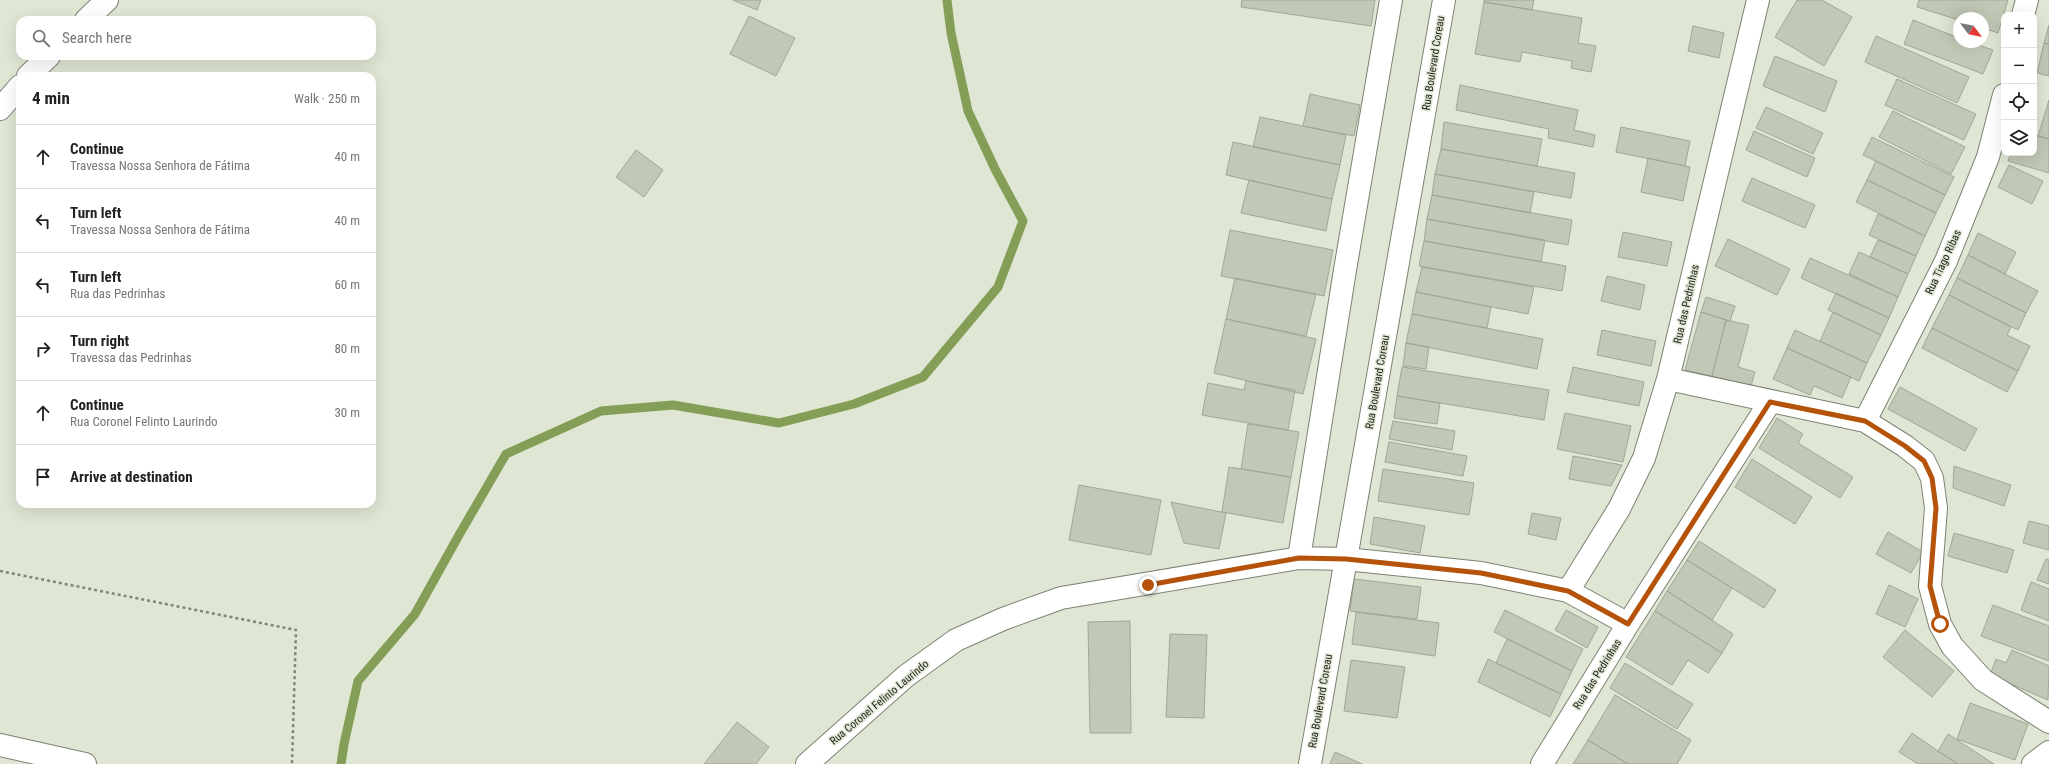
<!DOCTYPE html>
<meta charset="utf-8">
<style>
:root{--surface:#fff;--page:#f6f6f6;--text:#222;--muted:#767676;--line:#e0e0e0}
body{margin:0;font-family:"Roboto Condensed",sans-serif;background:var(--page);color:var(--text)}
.controls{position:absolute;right:12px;top:12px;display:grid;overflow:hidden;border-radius:8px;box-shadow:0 4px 16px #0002}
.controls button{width:36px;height:36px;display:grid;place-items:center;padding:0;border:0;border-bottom:1px solid var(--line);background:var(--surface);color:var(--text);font:20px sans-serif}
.compass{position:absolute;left:1953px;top:12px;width:36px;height:36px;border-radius:50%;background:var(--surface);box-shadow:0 4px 16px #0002;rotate:122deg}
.stop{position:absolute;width:12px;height:12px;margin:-9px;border:3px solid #b45309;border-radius:50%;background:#fff}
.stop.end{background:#b45309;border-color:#fff;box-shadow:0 1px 4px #0008}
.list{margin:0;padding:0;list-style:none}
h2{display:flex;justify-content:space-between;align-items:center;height:52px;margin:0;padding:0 16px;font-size:17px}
h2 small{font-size:13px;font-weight:400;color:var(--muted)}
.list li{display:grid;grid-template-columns:26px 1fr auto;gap:12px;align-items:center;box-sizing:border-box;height:64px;padding:0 16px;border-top:1px solid var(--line)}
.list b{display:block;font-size:15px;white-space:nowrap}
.list p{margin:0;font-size:13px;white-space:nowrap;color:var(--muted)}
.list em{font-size:13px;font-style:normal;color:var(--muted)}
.icon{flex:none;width:22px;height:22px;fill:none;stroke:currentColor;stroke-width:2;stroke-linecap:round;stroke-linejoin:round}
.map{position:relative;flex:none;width:2049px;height:764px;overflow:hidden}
.search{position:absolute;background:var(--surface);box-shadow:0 4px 16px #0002;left:16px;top:16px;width:360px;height:44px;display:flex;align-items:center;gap:10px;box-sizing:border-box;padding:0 14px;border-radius:12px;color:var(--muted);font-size:15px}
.panel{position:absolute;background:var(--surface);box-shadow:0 4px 16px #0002;left:16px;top:72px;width:360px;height:436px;border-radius:12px}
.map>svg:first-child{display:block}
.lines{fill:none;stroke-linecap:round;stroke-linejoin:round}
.stream{stroke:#859e57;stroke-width:9}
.building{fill:#c1c8b5;stroke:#a0a795}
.street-casing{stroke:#7c8372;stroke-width:24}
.secondary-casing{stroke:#7c8372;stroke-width:24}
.path{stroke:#808578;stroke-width:2.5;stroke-dasharray:3 3;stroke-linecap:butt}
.street{stroke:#fff;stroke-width:22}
.secondary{stroke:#fff;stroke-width:22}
.route{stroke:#b45309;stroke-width:5}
.labels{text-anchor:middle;stroke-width:3;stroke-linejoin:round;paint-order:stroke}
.street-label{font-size:11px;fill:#22251e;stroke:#dfe6d3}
</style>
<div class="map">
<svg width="2049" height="764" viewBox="0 0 2049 764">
<rect width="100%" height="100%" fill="#dfe6d3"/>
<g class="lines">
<path class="stream" d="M341,764L344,744L358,681L415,614L459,535L506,454L601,411L673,405L779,423L854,404L923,377L998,287L1023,221L995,169L968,111L951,33L947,0"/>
</g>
<path class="building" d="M733,0H761L757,10Z
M1242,0H1375L1371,26L1241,7Z
M1484,0H1534L1532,10L1484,2Z
M1797,0H1822L1852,17L1824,66L1775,37Z
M1919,0H2008L1998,33L1983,28V18H1959V20L1917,7Z
M1484,2L1582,18L1578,43L1596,46L1591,72L1571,68L1572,61L1522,52L1520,62L1475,54Z
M749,16L795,38L776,76L730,54Z
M1913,20L1959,38V42H1970L1993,50L1983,74L1904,44Z
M2049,25V44L2044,43Z
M1693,26L1724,33L1719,58L1688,51Z
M1876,36L1969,77L1957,103L1865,62Z
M2044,43L2049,44V76L2037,73Z
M1775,56L1837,81L1825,112L1763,86Z
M1897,79L1976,114L1964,140L1885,105Z
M1460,85L1578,110L1574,130L1595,135L1593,147L1548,138L1549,129L1456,110Z
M1310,94L1360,105L1354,136L1303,126Z
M2049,100V139L2038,136Z
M1766,107L1823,133L1813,154L1756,128Z
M1893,111L1965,147L1951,174L1879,137Z
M1260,117L1346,135L1340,165L1253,147Z
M1444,122L1542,139L1537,166L1441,149Z
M1621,127L1690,141L1685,166L1616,152Z
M1754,131L1815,158L1807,177L1746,150Z
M2034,135L2049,139V173L2008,161L2011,153H2034Z
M1872,137L1954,177L1945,195L1863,155Z
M1233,142L1340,165L1332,199L1226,175Z
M1441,149L1575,173L1571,198L1435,174Z
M636,150L663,170L644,197L616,177Z
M1648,158L1690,167L1683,201L1641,192Z
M1876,161L1945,195L1936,213L1867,180Z
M2009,165L2043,181L2032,204L1998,187Z
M1435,174L1534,192L1530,213L1432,195Z
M1752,178L1815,205L1805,228L1742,201Z
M1249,180L1332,199L1326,231L1241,213Z
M1867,180L1936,213L1925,236L1856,202Z
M1432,195L1572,220L1568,245L1427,219Z
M1878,214L1925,236L1916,256L1869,235Z
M1427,219L1545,240L1541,262L1424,241Z
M1230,230L1333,250L1324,296L1221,276Z
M1623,232L1672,242L1667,266L1618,257Z
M1978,233L2016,252L2005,274L1968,255Z
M1728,239L1790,269L1777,295L1715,266Z
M1878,240L1916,256L1908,274L1870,257Z
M1424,241L1566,266L1562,291L1419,266Z
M1859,252L1908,274L1898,297L1849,274Z
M1968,255L2038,291L2026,313L1957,278Z
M1810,258L1898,297L1889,318L1801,278Z
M1422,267L1534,287L1528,314L1416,292Z
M1607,276L1645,285L1640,310L1601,301Z
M1235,278L1316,294L1306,336L1226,319Z
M1957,278L2026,313L2018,330L1949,295Z
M1416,292L1491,307L1487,328L1412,314Z
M1836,293L1889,318L1881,335L1828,310Z
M1949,295L2011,327L2007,335L2030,346L2018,371L1932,328Z
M1706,297L1735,306L1730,321L1701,312Z
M1701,312L1726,320L1712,376L1685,370Z
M1833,312L1881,335L1867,363L1820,341Z
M1412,314L1543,339L1537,369L1406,343Z
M1226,319L1316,339L1303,394L1214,373Z
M1726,320L1749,325L1738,367L1755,372L1751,386L1712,376Z
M1932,328L2018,371L2007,392L1922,348Z
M1602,330L1656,341L1651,366L1597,355Z
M1795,330L1867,363L1859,381L1787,348Z
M1406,343L1429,347L1426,369L1403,366Z
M1787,348L1851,377L1842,398L1814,386L1810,395L1773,379Z
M1402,367L1549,390L1544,420L1397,396Z
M1573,367L1644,382L1639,406L1567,392Z
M1246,381L1295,390L1288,430L1202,415L1208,383L1244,390Z
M1900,387L1977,429L1965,451L1888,409Z
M1397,396L1440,403L1437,424L1394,418Z
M1565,413L1631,426L1623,462L1557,449Z
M1777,418L1803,434L1798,443L1853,477L1840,498L1759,448Z
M1393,421L1455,431L1452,450L1389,439Z
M1248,424L1299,432L1291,477L1241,469Z
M1389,442L1467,456L1463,476L1385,462Z
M1573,456L1622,465L1611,486L1569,479Z
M1752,459L1812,497L1795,524L1735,487Z
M1954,466L2011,485L2004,506L1953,488Z
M1229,467L1291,477L1283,523L1222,512Z
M1383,469L1474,483L1469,515L1378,501Z
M1079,485L1161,500L1151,555L1069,540Z
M1171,502L1226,513L1219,549L1184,543Z
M1532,513L1561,518L1556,540L1528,534Z
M1374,517L1425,526L1420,553L1370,544Z
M2029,521L2049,526V550L2023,543Z
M1888,532L1923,552L1911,573L1876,554Z
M1954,533L2014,550L2007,573L1948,556Z
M1699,541L1776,590L1764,608L1687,560Z
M2046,559L2049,560V584L2037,580Z
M1687,560L1732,588L1712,620L1667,591Z
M1354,579L1421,587L1417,619L1350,611Z
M2031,582L2049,589V621L2021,610Z
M1889,585L1918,599L1905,627L1876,614Z
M1667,591L1733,634L1722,653L1655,611Z
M1993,605L2049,626V661L1981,636Z
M1505,610L1583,649L1572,671L1494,632Z
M1566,610L1598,627L1587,648L1555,630Z
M1655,611L1722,653L1708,673L1688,660L1672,685L1626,657Z
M1356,612L1439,623L1435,656L1352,644Z
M1130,621L1131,733H1090L1088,622Z
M1905,630L1954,671L1932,697L1883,657Z
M1170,634L1207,635L1204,718L1166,717Z
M1507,639L1572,671L1561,694L1496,663Z
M2012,650L2049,666L2048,700L1990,675L1996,659L2006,663Z
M1488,659L1561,694L1550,717L1478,682Z
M1351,660L1405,667L1397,718L1344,711Z
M1625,663L1693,704L1677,729L1610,688Z
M1615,695L1691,740L1677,764H1628L1588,740Z
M1970,703L2028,724L2015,760L1957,739Z
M737,722L769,747L756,764H704Z
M1912,733L1938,751L1958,764H1918L1899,752Z
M1948,734L1994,764H1958L1938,751Z
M1588,740L1628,764H1573Z
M1335,752L1362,764H1330Z"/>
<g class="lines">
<defs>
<path id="street" d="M2023,15L2027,0
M1668,379L1865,421L1905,446L1924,461L1932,478L1936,508L1930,586L1940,624L1952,646L1983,680L2049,722
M1865,421L1946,261L1988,157L2004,95
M1299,558L1345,270L1391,0
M1568,591L1619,509L1644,458L1668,379L1758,0
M0,745L85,764
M807,764L906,676L956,640L1003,619L1061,598L1299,558L1346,559L1481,573L1568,591L1628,624
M1310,764L1444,0
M1542,764L1628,624L1770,402
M2033,764L2049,752"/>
<path id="secondary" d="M86,20L107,0
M28,76L49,56
M0,109L20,86"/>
</defs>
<use href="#street" class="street-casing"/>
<use href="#secondary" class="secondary-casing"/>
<path class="path" d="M0,571L296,630L292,764"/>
<use href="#street" class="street"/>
<use href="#secondary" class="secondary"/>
</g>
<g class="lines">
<path class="route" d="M1148,585L1299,558L1346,559L1481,573L1568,591L1628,624L1770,402L1865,421L1905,446L1924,461L1932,478L1936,508L1930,586L1940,624"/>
</g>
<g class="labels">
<g class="street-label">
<text transform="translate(1433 63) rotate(-81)" y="4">Rua Boulevard Coreau</text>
<text transform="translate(1943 262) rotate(-65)" y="4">Rua Tiago Ribas</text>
<text transform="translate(1686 304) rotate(-77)" y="4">Rua das Pedrinhas</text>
<text transform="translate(1377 382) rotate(-80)" y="4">Rua Boulevard Coreau</text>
<text transform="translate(1597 674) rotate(-58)" y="4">Rua das Pedrinhas</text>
<text transform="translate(1320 701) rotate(-80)" y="4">Rua Boulevard Coreau</text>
<text transform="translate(879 702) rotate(-40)" y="4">Rua Coronel Felinto Laurindo</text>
</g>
</g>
</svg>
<div class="controls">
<button>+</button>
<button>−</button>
<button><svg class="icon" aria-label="locate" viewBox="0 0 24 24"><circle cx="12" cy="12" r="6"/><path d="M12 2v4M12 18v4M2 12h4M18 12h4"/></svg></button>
<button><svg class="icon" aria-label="layers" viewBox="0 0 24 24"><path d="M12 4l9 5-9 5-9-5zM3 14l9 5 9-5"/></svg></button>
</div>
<svg class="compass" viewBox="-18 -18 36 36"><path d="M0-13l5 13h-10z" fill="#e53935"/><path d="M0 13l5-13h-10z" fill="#767676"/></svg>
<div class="stop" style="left:1940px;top:624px"></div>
<div class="stop end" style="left:1148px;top:585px"></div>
<div class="search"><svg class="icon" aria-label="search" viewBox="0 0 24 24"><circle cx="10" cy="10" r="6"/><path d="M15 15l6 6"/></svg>Search here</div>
<section class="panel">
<h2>4 min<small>Walk · 250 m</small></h2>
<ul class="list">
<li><svg class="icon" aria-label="ahead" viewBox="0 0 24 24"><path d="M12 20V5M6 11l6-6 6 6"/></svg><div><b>Continue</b><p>Travessa Nossa Senhora de Fátima</p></div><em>40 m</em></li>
<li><svg class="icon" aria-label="left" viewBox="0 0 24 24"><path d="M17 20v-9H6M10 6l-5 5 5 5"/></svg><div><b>Turn left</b><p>Travessa Nossa Senhora de Fátima</p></div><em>40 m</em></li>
<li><svg class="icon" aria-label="left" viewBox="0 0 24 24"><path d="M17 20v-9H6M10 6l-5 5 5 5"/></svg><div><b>Turn left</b><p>Rua das Pedrinhas</p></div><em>60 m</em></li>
<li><svg class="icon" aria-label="right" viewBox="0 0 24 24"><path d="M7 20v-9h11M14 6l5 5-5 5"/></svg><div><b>Turn right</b><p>Travessa das Pedrinhas</p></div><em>80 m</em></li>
<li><svg class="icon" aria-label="ahead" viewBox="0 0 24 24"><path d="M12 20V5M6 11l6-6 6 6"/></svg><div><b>Continue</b><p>Rua Coronel Felinto Laurindo</p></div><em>30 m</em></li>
<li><svg class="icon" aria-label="arrive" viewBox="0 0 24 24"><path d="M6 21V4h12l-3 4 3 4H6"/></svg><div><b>Arrive at destination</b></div></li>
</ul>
</section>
</div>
